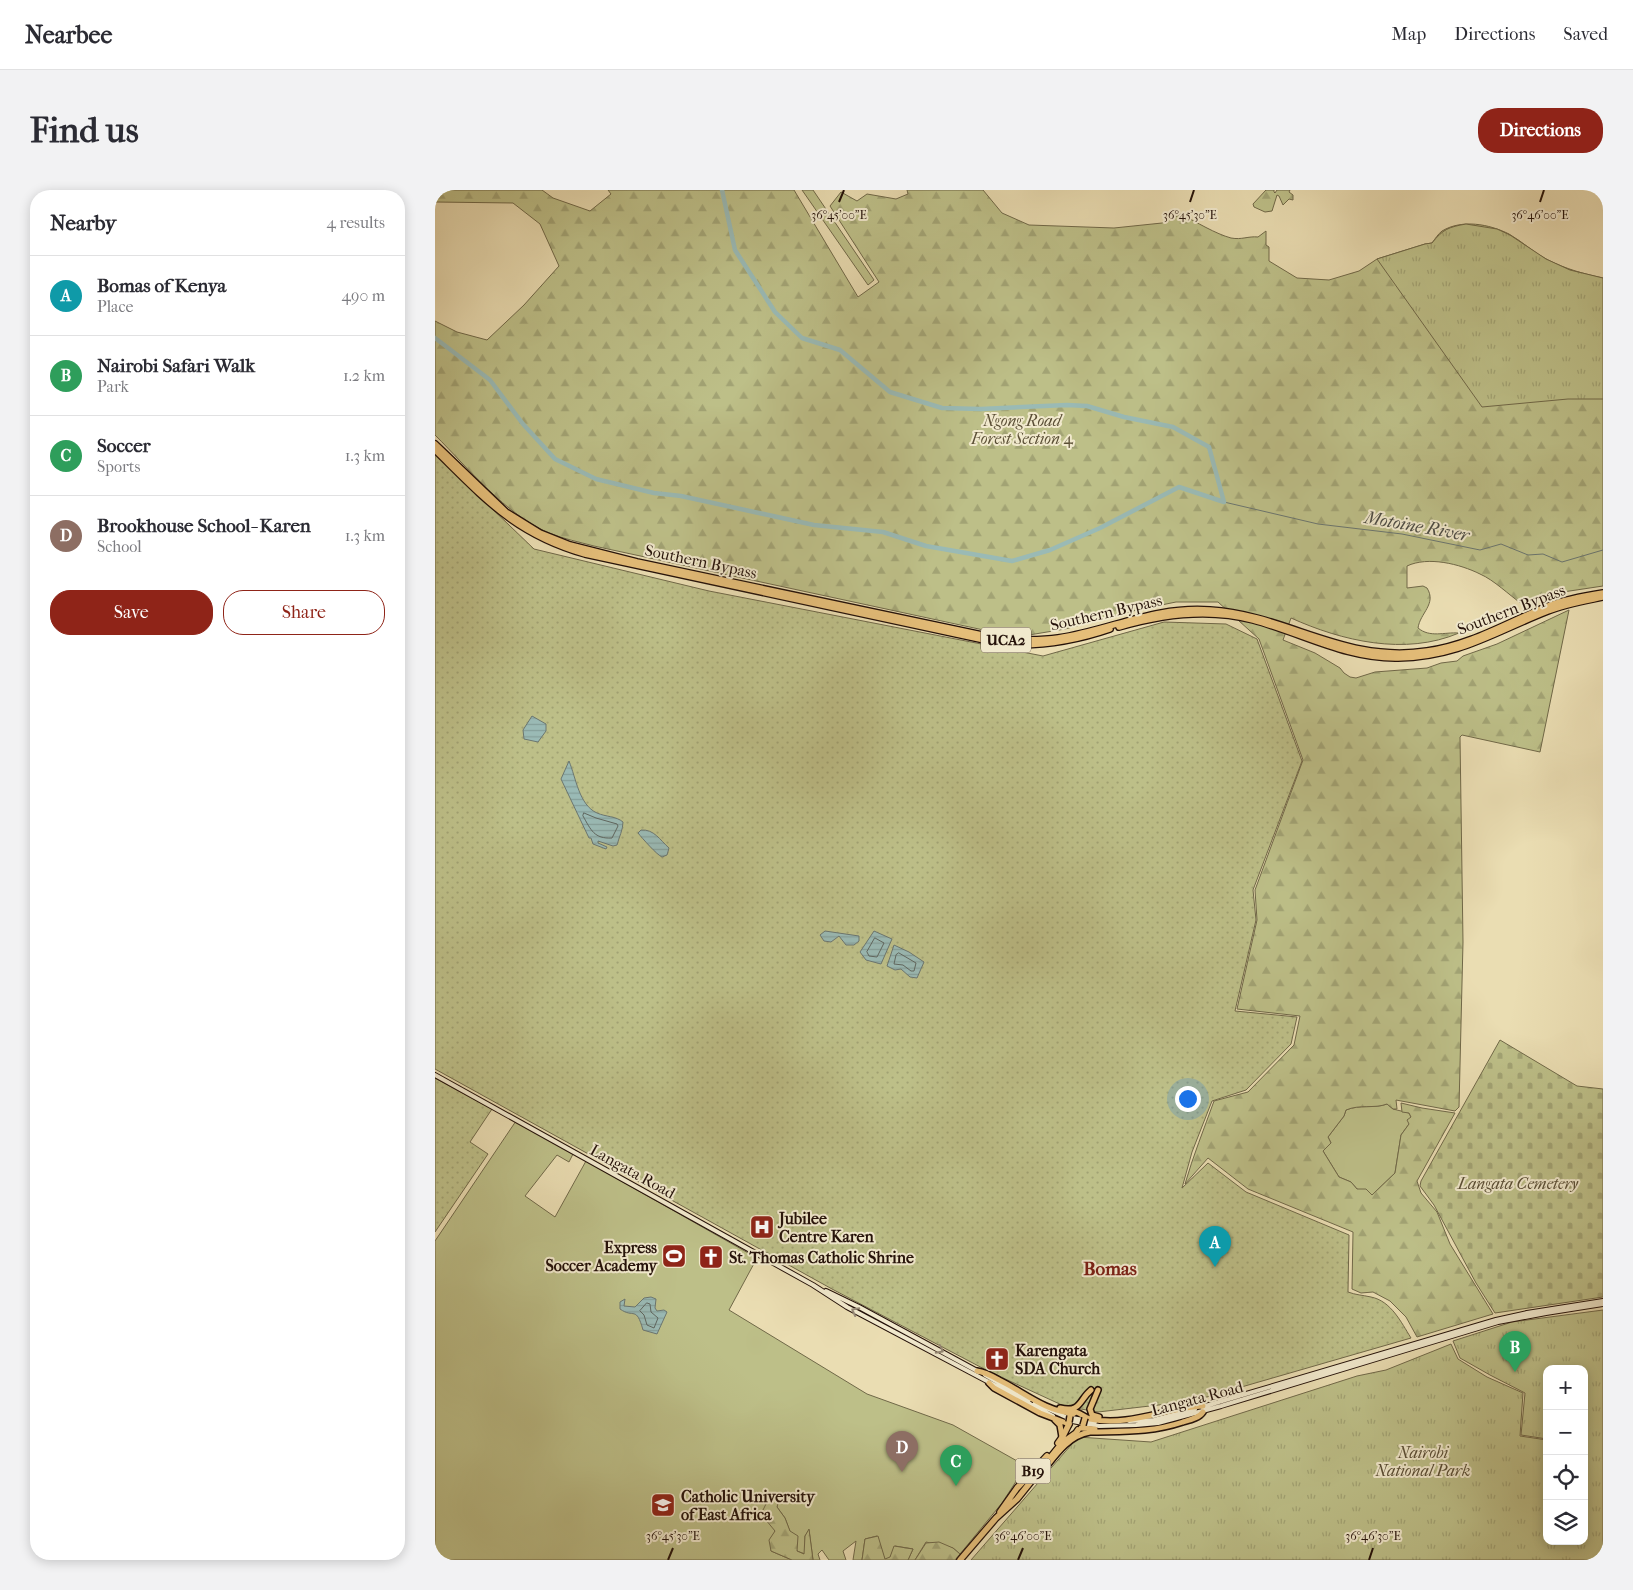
<!DOCTYPE html>
<meta charset="utf-8">
<style>
:root{--surface:#fff;--page:#f2f2f3;--text:#2b2b33;--muted:#7c7c81;--line:#e1e1e2;--accent:#8f2418}
body{margin:0;font-family:"IM FELL French Canon",serif;background:var(--page);color:var(--text)}
.controls{position:absolute;right:15px;bottom:15px;display:grid;overflow:hidden;border-radius:10px;box-shadow:0 2px 12px #0003}
.controls button{width:45px;height:45px;display:grid;place-items:center;padding:0;border:0;border-bottom:1px solid var(--line);background:var(--surface);color:var(--text);font:25px sans-serif}
.you{position:absolute;left:752px;top:908px;width:18px;height:18px;margin:-12px;border:4px solid #fff;border-radius:50%;background:#1a73e8;box-shadow:0 0 0 8px #1a73e833}
.badge{display:grid;place-items:center;width:32px;height:32px;border-radius:50%;background:var(--accent);color:#fff;font-size:16px;font-weight:700}
.pin{position:absolute;translate:-50% -41px;filter:drop-shadow(0 1px 2px #0008)}
.pin::after{content:'';position:absolute;top:26px;width:18px;height:15px;background:inherit;clip-path:polygon(0 0,100% 0,50% 100%)}
.list{margin:0;padding:0;list-style:none}
h2{display:flex;justify-content:space-between;align-items:center;height:65px;margin:0;padding:0 20px;font-size:21px}
h2 small{font-size:16px;font-weight:400;color:var(--muted)}
.list li{display:grid;grid-template-columns:32px 1fr auto;gap:15px;align-items:center;box-sizing:border-box;height:80px;padding:0 20px;border-top:1px solid var(--line)}
.list b{display:block;font-size:19px;white-space:nowrap}
.list p{margin:0;font-size:16px;white-space:nowrap;color:var(--muted)}
.list em{font-size:16px;font-style:normal;color:var(--muted)}
.actions{display:flex;gap:10px;padding:15px 20px}
.actions a{flex:1;padding:11px 0;border:1px solid var(--accent);border-radius:20px;text-align:center;font-size:18px;color:var(--accent)}
.actions .main{background:var(--accent);color:#fff}
.icon{flex:none;width:28px;height:28px;fill:none;stroke:currentColor;stroke-width:2;stroke-linecap:round;stroke-linejoin:round}
.map{position:relative;flex:none;width:1168px;height:1370px;overflow:hidden;border-radius:20px}
header{display:flex;align-items:center;gap:30px;box-sizing:border-box;height:70px;padding:0 25px;background:var(--surface);border-bottom:1px solid var(--line)}
header strong{font-size:24px}
nav{display:flex;gap:28px;margin-inline-start:auto;font-size:18px}
.intro{display:flex;align-items:center;justify-content:space-between;box-sizing:border-box;height:120px;padding:0 30px}
h1{margin:0;font-size:35px}
.button{padding:12px 22px;border-radius:20px;background:var(--accent);color:#fff;font-size:18px;font-weight:700}
main{display:flex;gap:30px;padding:0 30px}
aside{flex:1;background:var(--surface);border-radius:20px;box-shadow:0 2px 12px #0003}
.map>svg:first-child{display:block}
.grass{fill:#bdbf88;stroke:#706848}
.forest{fill:url(#forest-firs);stroke:#706848}
.cemetery{fill:url(#cemetery-stones);stroke:#706848}
.park{fill:url(#park-tufts);stroke:#706848}
.garden{fill:url(#garden-dots);stroke:#706848}
.water{fill:url(#water-rules);stroke:#6b7670}
.lines{fill:none;stroke-linecap:round;stroke-linejoin:round}
.shore{stroke:#5f665f;stroke-width:1}
.stream{stroke:#6b7670;stroke-width:1}
.river{stroke:#9abab5;stroke-width:4.5}
.secondary-casing{stroke:#241109;stroke-width:6}
.primary-casing{stroke:#241109;stroke-width:8}
.trunk-casing{stroke:#241109;stroke-width:8}
.secondary{stroke:#f1e9cd;stroke-width:4}
.primary{stroke:#e5be79;stroke-width:5}
.trunk{stroke:#e5be79;stroke-width:5.5}
.primary-bridge-casing{stroke:#241109;stroke-width:8;stroke-linecap:butt}
.primary-bridge{stroke:#e5be79;stroke-width:5}
.oneway{stroke:#958875}
.ticks{fill:none;stroke:#241109;stroke-width:2}
.labels{text-anchor:middle;stroke-width:4;stroke-linejoin:round;paint-order:stroke}
.shield{fill:#f1e9cd;stroke:#625244;stroke-width:1}
.shield-label{font-size:15px;font-weight:bold;fill:#241109}
.park-label{font-size:16px;font-style:italic;fill:#5a4e35;stroke:#f1e9cd}
.street-label{font-size:16px;fill:#241109;stroke:#f1e9cd}
.poi-label{font-size:16px;font-weight:bold;fill:#241109;stroke:#f1e9cd;text-anchor:start}
.water-label{font-size:18px;font-style:italic;fill:#4d4c45;stroke:#f1e9cd}
.quarter-label{font-size:19px;font-weight:bold;fill:#7a1f14;stroke:#f1e9cd}
.ticks-label{font-size:12px;text-anchor:middle;fill:#241109;stroke:#f1e9cd;stroke-width:4;stroke-linejoin:round;paint-order:stroke}
</style>
<header>
<strong>Nearbee</strong>
<nav><a>Map</a><a>Directions</a><a>Saved</a></nav>
</header>
<div class="intro"><h1>Find us</h1><a class="button">Directions</a></div>
<main>
<aside>
<h2>Nearby<small>4 results</small></h2>
<ul class="list">
<li><span class="badge" style="background:#0f9aa8">A</span><div><b>Bomas of Kenya</b><p>Place</p></div><em>490 m</em></li>
<li><span class="badge" style="background:#2e9e5b">B</span><div><b>Nairobi Safari Walk</b><p>Park</p></div><em>1.2 km</em></li>
<li><span class="badge" style="background:#2e9e5b">C</span><div><b>Soccer</b><p>Sports</p></div><em>1.3 km</em></li>
<li><span class="badge" style="background:#8d6e63">D</span><div><b>Brookhouse School- Karen</b><p>School</p></div><em>1.3 km</em></li>
</ul>
<div class="actions"><a class="main">Save</a><a>Share</a></div>
</aside>
<div class="map">
<svg width="1168" height="1370" viewBox="0 0 1168 1370">
<defs>
<pattern id="forest-firs" width="22" height="20" patternUnits="userSpaceOnUse" patternTransform="scale(1.25)"><rect width="22" height="20" fill="#bdbf88"/><path d="M5 1l3.5 6h-7zM16 11l3.5 6h-7z" fill="#a2a374"/></pattern>
<pattern id="cemetery-stones" width="16" height="16" patternUnits="userSpaceOnUse" patternTransform="scale(1.25)"><rect width="16" height="16" fill="#bdbf88"/><path d="M2 7V4a2 2 0 0 1 4 0v3zM10 15v-3a2 2 0 0 1 4 0v3z" fill="#a2a374"/></pattern>
<pattern id="park-tufts" width="24" height="20" patternUnits="userSpaceOnUse" patternTransform="scale(1.25)"><rect width="24" height="20" fill="#bdbf88"/><path d="M3 7l-1-3M5 7V3M7 7l1-3M15 17l-1-3M17 17v-4M19 17l1-3" fill="none" stroke="#a2a374"/></pattern>
<pattern id="garden-dots" width="8" height="8" patternUnits="userSpaceOnUse" patternTransform="scale(1.25)"><rect width="8" height="8" fill="#bdbf88"/><path d="M2 2h.1M6 6h.1" fill="none" stroke="#a2a374" stroke-width="1.8" stroke-linecap="round"/></pattern>
<pattern id="water-rules" width="6" height="5" patternUnits="userSpaceOnUse" patternTransform="scale(1.25)"><rect width="6" height="5" fill="#9abab5"/><path d="M0 2.5h6" fill="none" stroke="#859f9a"/></pattern>
</defs>
<rect width="100%" height="100%" fill="#eaddb2"/>
<filter id="stains"><feTurbulence type="fractalNoise" baseFrequency=".004" numOctaves="4"/><feColorMatrix values="0 0 0 0 .2 0 0 0 0 .09 0 0 0 0 .02 0 0 0 .5 -.17"/></filter>
<radialGradient id="worn" r=".72"><stop offset=".6" stop-color="#630" stop-opacity="0"/><stop offset="1" stop-color="#630" stop-opacity=".3"/></radialGradient>
<path class="grass" d="M367,0H378L439,90L433,95Z
M952,914L958,919L974,923L976,927L974,934L966,945L960,983L937,1005L922,999L916,992L904,987L888,961L896,953L893,947L909,926L911,920C925,914 939,919 952,914Z
M81,931L139,962L134,972L122,965L90,1006L120,1027L151,971L322,1068L294,1120L432,1204L518,1235L591,1276L567,1313L525,1364L518,1358L491,1352L480,1370H473L478,1359L460,1356L455,1368L450,1370L442,1346L430,1349L427,1370H418L421,1351L408,1361L411,1370H394L387,1360L383,1364L385,1370H378L374,1340L370,1346V1364L362,1361L350,1328L342,1317L345,1306L332,1312L340,1341L336,1361L357,1370H0V1051Z"/>
<path class="forest" d="M0,0H107L118,8L155,21L176,4L173,0H359L423,107L444,92L395,16L406,2L422,11L432,4L461,9L473,4L472,0H548L567,23L594,35L679,38L727,33L746,24C761,32 781,44 796,48C807,50 813,46 823,47L831,41V55L834,57V71L862,88L894,90L924,81L942,69L990,54L997,53C1000,49 1003,44 1007,41C1027,29 1054,34 1074,44C1088,52 1099,63 1113,70C1131,79 1149,84 1168,88V396L1128,402L1087,414C1074,405 1059,390 1045,384C1025,374 993,366 972,376V398L988,396L992,398C1002,414 985,423 983,438C995,448 1009,442 1024,443C970,466 907,451 856,428L848,450L880,463L905,478L909,483L915,487L921,488L940,482L992,478L1006,473L1022,471L1028,466L1062,454L1134,420L1105,562L1027,545L1025,547L1028,752L1024,917L1020,921L961,910L962,919H958L952,914C939,919 925,914 911,920L909,926L893,947L896,953L888,961L904,987L916,992L922,999H931L937,1005L960,983L966,945L974,934L972,930L976,927L974,923L967,922L966,913L987,918L1020,923L982,991L986,1003L1002,1022L1015,1054L1058,1124L982,1147L971,1127L955,1111L938,1102L926,1103L917,1099L918,1042L813,999L773,968L750,994C758,966 769,939 779,911L813,902L859,855L865,826L802,819L822,730L820,700L868,570L824,449L783,412H741L702,420L630,439L594,445L567,444L159,356C144,352 129,349 114,343C70,324 34,279 0,245V131L22,142L52,150L89,115L124,76L105,34L78,13L0,12Z
M831,0H839V2L840,3L842,0H855L854,2L858,5V10L854,9L848,15L844,6L842,5L837,21L830,22L819,17L818,14Z
M345,1305L342,1317L350,1328L355,1341L363,1346L362,1361L369,1364L370,1346L374,1339L378,1370H357L336,1361L334,1350L340,1341L326,1324L332,1312Z
M443,1346L450,1369L455,1367L459,1356L478,1359L473,1370H427L430,1349Z
M504,1352L518,1358L525,1364L520,1370H480L491,1353Z"/>
<path class="cemetery" d="M1065,850L1142,896L1168,899V1107L1060,1123L1041,1093L999,1015L985,996L986,991Z"/>
<path class="park" d="M1031,34L1062,39L1075,45L1111,69L1135,80L1168,88V209H1133L1047,217L942,69L990,54L997,53C1008,39 1014,37 1031,34Z
M1168,1120V1370H536L643,1247L716,1252L922,1186L951,1180L1016,1154L1023,1169L1052,1187L1088,1203L1085,1246L1112,1250V1351H1149V1179H1112V1249L1086,1245L1090,1203L1055,1185L1025,1168L1018,1151L1077,1132Z"/>
<path class="garden" d="M0,264L99,359L274,401L608,466L729,432L791,434L822,449L867,571L818,700L821,730L800,821L862,827L856,854L811,900L777,911L757,962L747,998L773,973L811,1002L914,1045L913,1102C921,1105 927,1105 936,1107C956,1111 966,1132 976,1148L758,1211L663,1222L629,1216L553,1181L397,1099L0,879Z
M0,888L57,919L35,952L53,964L0,1042Z"/>
<path class="water" d="M97,526L111,534V541L103,552L89,549L88,540Z
M134,571C141,588 144,615 162,623C171,627 181,626 188,632C188,640 184,647 182,655L178,656L163,651V653L172,657L171,659L158,654L156,648H154L126,589Z
M206,640C219,639 225,650 234,658L232,665L227,667C222,665 207,648 203,643Z
M390,741L424,746V751L419,755H411L404,746L396,752L389,751L385,745Z
M439,741L457,749L446,774L431,770L425,762Z
M459,755L474,762L489,772L482,788L475,787L466,779L460,780L452,776Z
M216,1107L221,1109L220,1118L222,1121L229,1120L232,1122L222,1144L208,1140C201,1115 199,1129 185,1119V1112L190,1109L189,1116L200,1117L209,1108Z"/>
<g class="lines">
<path class="shore" d="M149,623L161,628L182,634L183,636L177,648C159,649 156,640 148,626Z
M440,748L449,753L442,767L434,766L432,762Z
M464,763L481,773L479,781H476L468,775L459,774L461,765Z
M212,1113L215,1114L216,1122L223,1128L219,1138L212,1135L209,1125L205,1121Z"/>
<path class="stream" d="M789,312L883,334L967,344L1045,360L1066,354L1093,365L1108,364L1127,372L1168,360"/>
<path class="river" d="M287,0L300,60L340,122L367,148L405,160L455,202L507,218L546,219L632,215L652,216L689,227L738,237L774,257L789,312
M0,148L55,190L88,234L120,269L161,289L219,303L246,306L379,335L448,342L491,356L577,371L615,360L665,338L744,297L789,312"/>
<defs>
<path id="secondary" d="M0,885L378,1095L412,1117L618,1226
M391,1101L424,1117L544,1182
M550,1185L594,1210
M600,1213L631,1227L660,1232
M767,1217L1061,1130L1092,1123L1168,1111
M632,1230L664,1236L701,1235L723,1233L786,1216L1063,1132L1111,1123L1168,1114
M694,1231L719,1230L760,1219"/>
<path id="primary" d="M542,1181C550,1182 557,1186 564,1190C587,1201 611,1222 638,1223
M554,1193L559,1198L605,1223L634,1234
M663,1200L655,1219L657,1225L664,1227
M625,1218C646,1223 644,1210 656,1200
M635,1226L641,1222C647,1224 650,1228 655,1229C694,1237 731,1218 768,1216
M620,1230L625,1235L627,1247
M646,1238L660,1239
M604,1286C618,1269 631,1246 655,1242C688,1241 715,1243 748,1232C755,1230 764,1228 768,1222"/>
<path id="trunk" d="M0,254L71,322L105,343L135,355L202,372L566,449C585,450 604,451 623,448C677,440 717,416 775,420C853,425 910,474 992,461C1036,455 1073,432 1113,416C1131,409 1149,406 1168,403
M0,260C50,309 80,344 150,364L568,454C605,457 640,451 675,439
M684,437C728,424 773,418 818,430C867,443 911,469 963,468C1024,467 1059,442 1113,421C1131,414 1149,411 1168,407
M623,1253L628,1246L634,1234
M565,1322L582,1298L612,1266
M525,1370L561,1328L582,1309L627,1253L641,1243L643,1240"/>
</defs>
<use href="#secondary" class="secondary-casing"/>
<use href="#primary" class="primary-casing"/>
<use href="#trunk" class="trunk-casing"/>
<use href="#secondary" class="secondary"/>
<use href="#primary" class="primary"/>
<use href="#trunk" class="trunk"/>
<defs>
<path id="primary-bridge" d="M634,1232L635,1226
M648,1235L650,1228"/>
</defs>
<use href="#primary-bridge" class="primary-bridge-casing"/>
<use href="#primary-bridge" class="primary-bridge"/>
</g>
<defs><path id="oneway-chevron" d="M-2-3.5L2.5 0L-2 3.5" fill="none" stroke-width="1.6" stroke-linecap="round" stroke-linejoin="round" transform="scale(1.25)"/></defs>
<g class="oneway">
<use href="#oneway-chevron" transform="translate(420 1121) rotate(-152)"/>
<use href="#oneway-chevron" transform="translate(505 1160) rotate(28)"/>
</g>
<path class="ticks" d="M404,12L409,0M755,12L759,0M1105,12L1109,0M233,1370L238,1358M583,1370L588,1358M934,1370L938,1358"/>
<defs>
<symbol id="hospital-square" viewBox="-11 -11 22 22"><rect x="-9" y="-9" width="18" height="18" rx="4" fill="#8f2418" stroke="#f1e9cd"/><path d="M-5-5h3v3.5h4V-5h3V5h-3V1.5h-4V5h-3Z" fill="#fff"/></symbol>
<symbol id="stadium-square" viewBox="-11 -11 22 22"><rect x="-9" y="-9" width="18" height="18" rx="4" fill="#8f2418" stroke="#f1e9cd"/><path d="M0-5a6.5 5 0 1 0 0 10a6.5 5 0 1 0 0-10ZM-3.5-1.8h7v3.6h-7Z" fill="#fff"/></symbol>
<symbol id="church-square" viewBox="-11 -11 22 22"><rect x="-9" y="-9" width="18" height="18" rx="4" fill="#8f2418" stroke="#f1e9cd"/><path d="M-1.2-6h2.4v3.5h3.3v2.4h-3.3V6h-2.4V-.1h-3.3v-2.4h3.3Z" fill="#fff"/></symbol>
<symbol id="university-square" viewBox="-11 -11 22 22"><rect x="-9" y="-9" width="18" height="18" rx="4" fill="#8f2418" stroke="#f1e9cd"/><path d="M0-5L7-2L0 1L-7-2ZM-4 1L0 2.5L4 1V4Q0 6-4 4Z" fill="#fff"/></symbol>
</defs>
<g fill-rule="evenodd">
<use href="#hospital-square" x="313" y="1023" width="28" height="28"/>
<use href="#stadium-square" x="225" y="1052" width="28" height="28"/>
<use href="#church-square" x="262" y="1053" width="28" height="28"/>
<use href="#church-square" x="548" y="1155" width="28" height="28"/>
<use href="#university-square" x="214" y="1301" width="28" height="28"/>
</g>
<g class="labels">
<g class="shield">
<rect x="546" y="437.5" width="50" height="25" rx="4"/>
<rect x="580.5" y="1268.5" width="35" height="25" rx="4"/>
</g>
<g class="shield-label">
<text x="571" y="455">UCA2</text>
<text x="598" y="1286">B19</text>
</g>
<g class="park-label">
<text x="587" y="236">Ngong Road<tspan x="587" dy="18">Forest Section 4</tspan></text>
<text x="1083" y="999">Langata Cemetery</text>
<text x="988" y="1268">Nairobi<tspan x="988" dy="18">National Park</tspan></text>
</g>
<g class="street-label">
<text transform="translate(266 371) rotate(12)" y="6">Southern Bypass</text>
<text transform="translate(1076 419) rotate(-21)" y="6">Southern Bypass</text>
<text transform="translate(671 422) rotate(-13)" y="6">Southern Bypass</text>
<text transform="translate(198 981) rotate(29)" y="6">Langata Road</text>
<text transform="translate(762 1208) rotate(-15)" y="6">Langata Road</text>
</g>
<g class="poi-label">
<text x="344" y="1034">Jubilee<tspan x="344" dy="18">Centre Karen</tspan></text>
<text x="222" y="1063" text-anchor="end">Express<tspan x="222" dy="18">Soccer Academy</tspan></text>
<text x="294" y="1073">St. Thomas Catholic Shrine</text>
<text x="580" y="1166">Karengata<tspan x="580" dy="18">SDA Church</tspan></text>
<text x="246" y="1312">Catholic University<tspan x="246" dy="18">of East Africa</tspan></text>
</g>
<g class="water-label">
<text transform="translate(982 336) rotate(10)" y="6">Motoine River</text>
</g>
<g class="quarter-label">
<text x="675" y="1085">Bomas</text>
</g>
</g>
<g class="ticks-label">
<text x="755" y="29">36°45'30"E</text>
<text x="1105" y="29">36°46'00"E</text>
<text x="404" y="29">36°45'00"E</text>
<text x="238" y="1350">36°45'30"E</text>
<text x="588" y="1350">36°46'00"E</text>
<text x="938" y="1350">36°46'30"E</text>
</g>
<rect width="100%" height="100%" filter="url(#stains)"/>
<rect width="100%" height="100%" fill="url(#worn)"/>
</svg>
<div class="controls">
<button>+</button>
<button>−</button>
<button><svg class="icon" aria-label="locate" viewBox="0 0 24 24"><circle cx="12" cy="12" r="6"/><path d="M12 2v4M12 18v4M2 12h4M18 12h4"/></svg></button>
<button><svg class="icon" aria-label="layers" viewBox="0 0 24 24"><path d="M12 4l9 5-9 5-9-5zM3 14l9 5 9-5"/></svg></button>
</div>
<div class="you"></div>
<div class="pin badge" style="left:780px;top:1077px;background:#0f9aa8">A</div>
<div class="pin badge" style="left:1080px;top:1182px;background:#2e9e5b">B</div>
<div class="pin badge" style="left:521px;top:1296px;background:#2e9e5b">C</div>
<div class="pin badge" style="left:467px;top:1282px;background:#8d6e63">D</div>
</div>
</main>
